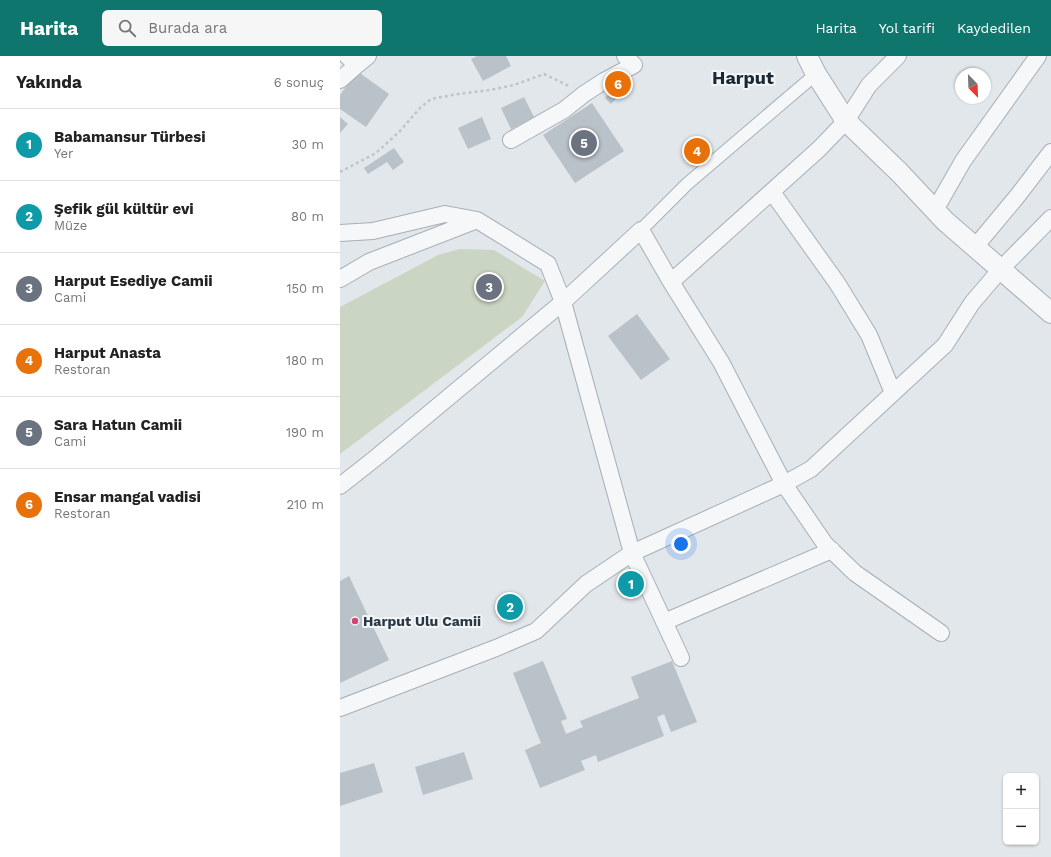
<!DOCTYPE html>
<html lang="tr">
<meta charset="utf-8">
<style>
:root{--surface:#fff;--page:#f6f6f6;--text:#222;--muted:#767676;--line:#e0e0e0;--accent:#0f766e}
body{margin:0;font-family:"Work Sans",sans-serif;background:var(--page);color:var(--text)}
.controls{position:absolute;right:12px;bottom:12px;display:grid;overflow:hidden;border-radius:6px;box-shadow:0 1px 3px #0004}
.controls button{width:36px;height:36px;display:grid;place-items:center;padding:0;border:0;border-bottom:1px solid var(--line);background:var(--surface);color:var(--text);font:20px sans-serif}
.compass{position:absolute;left:615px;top:12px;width:36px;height:36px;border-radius:50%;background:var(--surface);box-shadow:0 1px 3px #0004;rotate:157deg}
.you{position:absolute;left:341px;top:488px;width:14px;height:14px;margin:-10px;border:3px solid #fff;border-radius:50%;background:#1a73e8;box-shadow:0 0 0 6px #1a73e833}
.badge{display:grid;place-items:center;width:26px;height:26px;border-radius:50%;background:var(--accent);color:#fff;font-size:13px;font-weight:700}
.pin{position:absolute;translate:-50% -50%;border:2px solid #fff;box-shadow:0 1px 4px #0006}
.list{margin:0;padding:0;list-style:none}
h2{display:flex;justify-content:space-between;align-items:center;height:52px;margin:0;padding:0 16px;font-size:17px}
h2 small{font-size:13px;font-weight:400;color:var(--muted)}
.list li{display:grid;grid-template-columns:26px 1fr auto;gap:12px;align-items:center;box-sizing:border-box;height:72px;padding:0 16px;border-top:1px solid var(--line)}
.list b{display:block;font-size:15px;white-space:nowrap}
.list p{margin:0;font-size:13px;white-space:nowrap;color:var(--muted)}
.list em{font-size:13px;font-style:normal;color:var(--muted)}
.icon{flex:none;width:22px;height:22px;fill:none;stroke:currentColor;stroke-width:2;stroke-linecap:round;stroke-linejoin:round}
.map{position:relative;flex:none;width:711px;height:801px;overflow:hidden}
header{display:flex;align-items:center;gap:24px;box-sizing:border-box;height:56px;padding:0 20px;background:var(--accent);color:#fff}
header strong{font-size:19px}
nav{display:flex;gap:22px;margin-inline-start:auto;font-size:14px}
.search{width:280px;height:36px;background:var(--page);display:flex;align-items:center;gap:10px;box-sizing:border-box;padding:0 14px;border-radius:6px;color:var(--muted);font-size:15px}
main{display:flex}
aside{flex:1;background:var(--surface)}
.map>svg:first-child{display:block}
.green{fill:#cbd5c3}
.building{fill:#b9c1c9}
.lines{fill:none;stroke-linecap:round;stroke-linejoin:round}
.pedestrian-casing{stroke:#a7afb6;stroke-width:14}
.minor-casing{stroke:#a7afb6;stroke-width:18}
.tertiary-casing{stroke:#a7afb6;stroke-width:22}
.path{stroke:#c0c5ca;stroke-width:2.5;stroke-dasharray:3 3;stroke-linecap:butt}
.pedestrian{stroke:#f5f7f9;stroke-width:12}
.minor{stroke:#f5f7f9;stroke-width:16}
.tertiary{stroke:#f5f7f9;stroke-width:20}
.poi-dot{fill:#d34474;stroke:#f2f6f8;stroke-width:1.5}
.labels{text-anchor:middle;stroke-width:4;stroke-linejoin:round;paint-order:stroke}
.poi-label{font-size:14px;font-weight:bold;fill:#293844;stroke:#f2f6f8;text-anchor:start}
.district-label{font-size:18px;font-weight:bold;fill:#1b2935;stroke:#f2f6f8}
</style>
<header>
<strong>Harita</strong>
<div class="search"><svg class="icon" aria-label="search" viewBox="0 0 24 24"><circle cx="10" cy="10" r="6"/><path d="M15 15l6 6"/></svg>Burada ara</div>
<nav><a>Harita</a><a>Yol tarifi</a><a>Kaydedilen</a></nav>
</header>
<main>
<aside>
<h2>Yakında<small>6 sonuç</small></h2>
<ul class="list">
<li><span class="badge" style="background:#0f9aa8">1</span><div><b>Babamansur Türbesi</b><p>Yer</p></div><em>30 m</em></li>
<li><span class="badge" style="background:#0f9aa8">2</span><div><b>Şefik gül kültür evi</b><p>Müze</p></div><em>80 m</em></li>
<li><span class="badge" style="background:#6b7280">3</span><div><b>Harput Esediye Camii</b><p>Cami</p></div><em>150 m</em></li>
<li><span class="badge" style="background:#e8710a">4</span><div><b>Harput Anasta</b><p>Restoran</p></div><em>180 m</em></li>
<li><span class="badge" style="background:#6b7280">5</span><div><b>Sara Hatun Camii</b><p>Cami</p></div><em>190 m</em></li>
<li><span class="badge" style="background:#e8710a">6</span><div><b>Ensar mangal vadisi</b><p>Restoran</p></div><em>210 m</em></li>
</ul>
</aside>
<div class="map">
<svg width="711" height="801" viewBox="0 0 711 801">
<rect width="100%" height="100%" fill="#e2e7eb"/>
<path class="green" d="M120,193L154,194L205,225L182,261L0,398V251L98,199Z"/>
<path class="building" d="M137,0H166L171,10L143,25L131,3Z
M17,15L49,38L26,71L0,53V39Z
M287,19L293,26L271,48L265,42Z
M184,41L194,61L171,73L161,52Z
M252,47L284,95L235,127L203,79Z
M0,61L8,68L0,77Z
M142,61L151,83L128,93L118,72Z
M54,92L64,106L53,114L47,106L28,118L24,112Z
M154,217L164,233L144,245L134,229Z
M297,258L330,303L301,324L268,280Z
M288,517L296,518L301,531L297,537L294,539H288L284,537L280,532V525L282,522Z
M9,520L49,604L0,627V525Z
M203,605L227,663L221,665L226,678L243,671L240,665L299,642L291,621L332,605L357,666L331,676L324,658L317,661L324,680L258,706L256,699L241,705L245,714L200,732L185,694L201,687L173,617Z
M124,696L133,723L83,739L75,711Z
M34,707L43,736L0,750V717Z"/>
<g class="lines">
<defs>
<path id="pedestrian" d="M301,174L347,128L476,18"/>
<path id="minor" d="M7,0L17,9L28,0
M0,24L17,9
M171,84L224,54L244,38L264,25L294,9L285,0
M432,136L497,227L529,279L553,337
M595,154L623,105L698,0
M0,177L33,175L105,158L137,164L208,208L223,246L292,497L341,602
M635,191L679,138L711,96
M0,223L29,206L137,164
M331,226L479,93L506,65L529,29L558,0
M0,430L38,400L223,246L301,174L331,226L381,306L444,428L485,488L515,517L601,577
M324,566L492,494
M0,652L156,592L196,575L246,528L292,497L444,428L471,413L605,289L632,247L661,213L711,162"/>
<path id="tertiary" d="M467,0L476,18L506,65L559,116L605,165L711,257"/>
</defs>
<use href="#pedestrian" class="pedestrian-casing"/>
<use href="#minor" class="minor-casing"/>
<use href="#tertiary" class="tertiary-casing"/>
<path class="path" d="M0,116L36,97L59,76L80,52L91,43L118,38L150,34L174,29L204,18L229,30"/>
<use href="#pedestrian" class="pedestrian"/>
<use href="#minor" class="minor"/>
<use href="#tertiary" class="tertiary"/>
</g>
<circle class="poi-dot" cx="15" cy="565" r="4"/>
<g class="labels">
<g class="poi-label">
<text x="23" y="570">Harput Ulu Camii</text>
</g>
<g class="district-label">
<text x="403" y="28">Harput</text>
</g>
</g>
</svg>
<div class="controls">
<button>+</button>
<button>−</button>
</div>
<svg class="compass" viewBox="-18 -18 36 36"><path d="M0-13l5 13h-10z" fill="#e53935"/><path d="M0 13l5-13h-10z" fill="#767676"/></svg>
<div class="you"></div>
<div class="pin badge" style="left:291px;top:528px;background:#0f9aa8">1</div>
<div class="pin badge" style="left:170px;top:551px;background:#0f9aa8">2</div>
<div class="pin badge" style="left:149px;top:231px;background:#6b7280">3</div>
<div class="pin badge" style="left:357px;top:95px;background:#e8710a">4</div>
<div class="pin badge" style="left:244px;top:87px;background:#6b7280">5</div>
<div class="pin badge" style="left:278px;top:28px;background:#e8710a">6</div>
</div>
</main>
